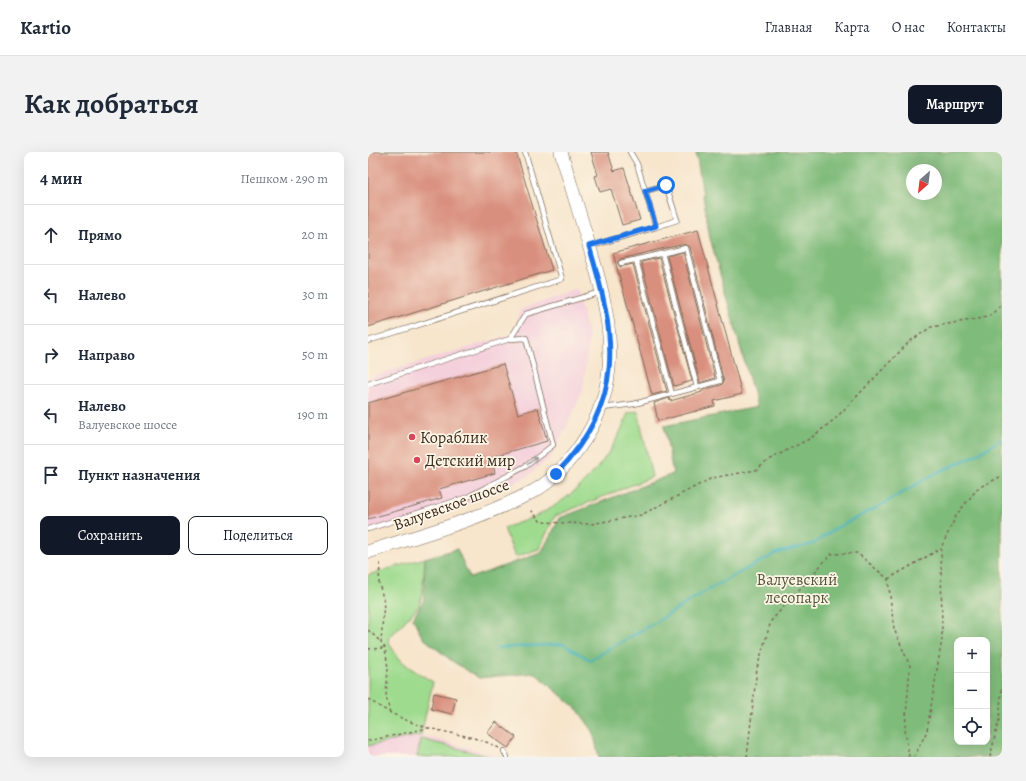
<!DOCTYPE html>
<html lang="ru">
<meta charset="utf-8">
<style>
:root{--surface:#fff;--page:#f2f2f3;--text:#1f2937;--muted:#747a83;--line:#e0e1e3;--accent:#111827}
body{margin:0;font-family:Alegreya,serif;background:var(--page);color:var(--text)}
.controls{position:absolute;right:12px;bottom:12px;display:grid;overflow:hidden;border-radius:8px;box-shadow:0 4px 16px #0002}
.controls button{width:36px;height:36px;display:grid;place-items:center;padding:0;border:0;border-bottom:1px solid var(--line);background:var(--surface);color:var(--text);font:20px sans-serif}
.compass{position:absolute;left:538px;top:12px;width:36px;height:36px;border-radius:50%;background:var(--surface);box-shadow:0 4px 16px #0002;rotate:208deg}
.stop{position:absolute;width:12px;height:12px;margin:-9px;border:3px solid #1a73e8;border-radius:50%;background:#fff}
.stop.end{background:#1a73e8;border-color:#fff;box-shadow:0 1px 4px #0008}
.list{margin:0;padding:0;list-style:none}
h2{display:flex;justify-content:space-between;align-items:center;height:52px;margin:0;padding:0 16px;font-size:17px}
h2 small{font-size:13px;font-weight:400;color:var(--muted)}
.list li{display:grid;grid-template-columns:26px 1fr auto;gap:12px;align-items:center;box-sizing:border-box;height:60px;padding:0 16px;border-top:1px solid var(--line)}
.list b{display:block;font-size:15px;white-space:nowrap}
.list p{margin:0;font-size:13px;white-space:nowrap;color:var(--muted)}
.list em{font-size:13px;font-style:normal;color:var(--muted)}
.actions{display:flex;gap:8px;padding:12px 16px}
.actions a{flex:1;padding:9px 0;border:1px solid var(--accent);border-radius:8px;text-align:center;font-size:14px;color:var(--accent)}
.actions .main{background:var(--accent);color:#fff}
.icon{flex:none;width:22px;height:22px;fill:none;stroke:currentColor;stroke-width:2;stroke-linecap:round;stroke-linejoin:round}
.map{position:relative;flex:none;width:634px;height:605px;overflow:hidden;border-radius:8px}
header{display:flex;align-items:center;gap:24px;box-sizing:border-box;height:56px;padding:0 20px;background:var(--surface);border-bottom:1px solid var(--line)}
header strong{font-size:19px}
nav{display:flex;gap:22px;margin-inline-start:auto;font-size:14px}
.intro{display:flex;align-items:center;justify-content:space-between;box-sizing:border-box;height:96px;padding:0 24px}
h1{margin:0;font-size:28px}
.button{padding:10px 18px;border-radius:8px;background:var(--accent);color:#fff;font-size:14px;font-weight:700}
main{display:flex;gap:24px;padding:0 24px}
aside{flex:1;background:var(--surface);border-radius:8px;box-shadow:0 4px 16px #0002}
.map>svg:first-child{display:block}
.built{fill:#f4cfdc}
.green{fill:#9fdb8f;stroke:#6d8256}
.forest{fill:#7fbb7a;stroke:#5d724c;fill-rule:evenodd}
.lines{fill:none;stroke-linecap:round;stroke-linejoin:round}
.stream{stroke:#42b2bb;stroke-width:2.5}
.building{fill:#d98f7e}
.service-casing{stroke:#7d6b5b;stroke-width:6}
.secondary-casing{stroke:#7d6b5b;stroke-width:14}
.path{stroke:#7d6b5b;stroke-width:1.5;stroke-dasharray:3 3;stroke-linecap:butt}
.service{stroke:#fff;stroke-width:4.5}
.secondary{stroke:#fff;stroke-width:13}
.oneway{stroke:#a79f9a}
.route{stroke:#1a73e8;stroke-width:5}
.poi-dot{fill:#d1495b;stroke:#fcf5e5;stroke-width:1.5}
.labels{text-anchor:middle;stroke-width:3.5;stroke-linejoin:round;paint-order:stroke}
.poi-label{font-size:16px;fill:#3b2a1e;stroke:#fcf5e5;text-anchor:start}
.street-label{font-size:16px;fill:#3b2a1e;stroke:#fcf5e5}
.park-label{font-size:16px;fill:#54563a;stroke:#fcf5e5}
</style>
<header>
<strong>Kartio</strong>
<nav><a>Главная</a><a>Карта</a><a>О нас</a><a>Контакты</a></nav>
</header>
<div class="intro"><h1>Как добраться</h1><a class="button">Маршрут</a></div>
<main>
<aside>
<h2>4 мин<small>Пешком · 290 m</small></h2>
<ul class="list">
<li><svg class="icon" aria-label="ahead" viewBox="0 0 24 24"><path d="M12 20V5M6 11l6-6 6 6"/></svg><div><b>Прямо</b></div><em>20 m</em></li>
<li><svg class="icon" aria-label="left" viewBox="0 0 24 24"><path d="M17 20v-9H6M10 6l-5 5 5 5"/></svg><div><b>Налево</b></div><em>30 m</em></li>
<li><svg class="icon" aria-label="right" viewBox="0 0 24 24"><path d="M7 20v-9h11M14 6l5 5-5 5"/></svg><div><b>Направо</b></div><em>50 m</em></li>
<li><svg class="icon" aria-label="left" viewBox="0 0 24 24"><path d="M17 20v-9H6M10 6l-5 5 5 5"/></svg><div><b>Налево</b><p>Валуевское шоссе</p></div><em>190 m</em></li>
<li><svg class="icon" aria-label="arrive" viewBox="0 0 24 24"><path d="M6 21V4h12l-3 4 3 4H6"/></svg><div><b>Пункт назначения</b></div></li>
</ul>
<div class="actions"><a class="main">Сохранить</a><a>Поделиться</a></div>
</aside>
<div class="map">
<svg width="634" height="605" viewBox="0 0 634 605">
<rect width="100%" height="100%" fill="#fcf5e5"/>
<filter id="ink" filterUnits="userSpaceOnUse"><feTurbulence type="fractalNoise" baseFrequency=".025" numOctaves="2"/><feDisplacementMap in="SourceGraphic" scale="8" xChannelSelector="R" yChannelSelector="G"/><feConvolveMatrix kernelMatrix="1 2 1 2 8 2 1 2 1" color-interpolation-filters="sRGB"/></filter>
<filter id="wash" filterUnits="userSpaceOnUse"><feTurbulence type="fractalNoise" baseFrequency=".012" numOctaves="4" result="noise"/><feDisplacementMap in="SourceGraphic" scale="16" xChannelSelector="R" yChannelSelector="G"/><feGaussianBlur stdDeviation="0.9" result="paint"/><feColorMatrix in="noise" values="0 0 0 0 0 0 0 0 0 0 0 0 0 0 0 0 0 1.4 0 .05"/><feComposite in="paint" operator="in"/></filter>
<g filter="url(#wash)">
<rect width="100%" height="100%" fill="#f7e5cc"/>
<path class="built" d="M208,137L221,184L215,238L199,274L183,304L160,324L105,350L0,382V226L145,182L152,158Z
M53,583L133,605H0V594Z"/>
<path class="green" d="M270,259L284,325L187,364L171,397L147,405L136,376C149,371 164,367 176,360C215,339 246,302 260,261Z
M57,406L54,443L51,454L20,487C29,511 44,517 65,530L53,583L0,594V423Z
M53,587L119,604V605H49Z"/>
<path class="forest" d="M328,0H634V605H231L225,579L210,558L167,521L111,526L84,509L54,485L45,466L56,448L57,406L89,397L102,426L173,401L192,366L305,322L296,274L389,255L342,86ZM544,18H568V42H544ZM589,488H619V590H589Z"/>
<g class="lines">
<path class="stream" d="M129,496L195,492L222,508L295,466L333,442L367,423L409,401L445,392L470,375L512,354L568,321L608,303L634,287"/>
</g>
<g id="blocks">
<path class="building" d="M0,0H148L184,118L0,175Z
M223,0H240L246,19L256,16L272,68L254,73L243,37L232,40L227,24L230,23Z
M330,78L374,242L346,249L347,254L290,269L286,251L301,246L302,249L334,240V238L353,233L356,230L322,95L318,92L293,97L252,107L249,110L252,115L265,112L298,236L299,239L284,243L245,101Z
M315,100L347,226L332,231L299,104Z
M291,106L324,229L306,234L273,110Z
M135,212L150,262L170,256L179,289L123,305L127,321L71,337L74,346L0,367V251Z
M66,541L88,546L84,562L63,557Z
M128,570L148,585L140,596L119,581Z"/>
</g>
</g>
<g filter="url(#ink)">
<use href="#blocks" fill-opacity="0" stroke="#7d6b5b" stroke-width="1"/>
<g class="lines">
<defs>
<path id="service" d="M277,39L298,33L309,68L288,75
M223,94L288,75L269,12L262,0
M294,101L329,235
M268,108L304,242
M142,187L158,162L233,140
M0,189L194,127L157,0
M0,232L142,187L158,186L185,293L158,314L100,345L0,377
M235,256L266,252L352,229L318,96L253,111
M136,599L139,605"/>
<path id="secondary" d="M0,400C55,382 113,367 164,340C182,331 198,313 210,297C259,231 242,161 220,90C211,60 202,30 193,0"/>
</defs>
<use href="#service" class="service-casing"/>
<use href="#secondary" class="secondary-casing"/>
<path class="path" d="M163,358L173,370L223,372L273,363L344,326L388,318L402,307L443,286L468,266L541,190L563,175L620,165L634,153
M12,411L11,431L16,450L13,490L17,496L20,516L18,544L22,561
M520,427L572,397
M0,478L13,490
M0,497L17,496
M0,547C19,560 39,570 61,576C86,583 107,583 131,596
M0,589L60,576
M379,605L389,516L403,469L463,402L489,401L520,427L526,477L542,514L537,577L541,605
M546,605L559,579L574,487L573,396L589,362L610,336L634,324
M622,605L631,568L634,532"/>
<use href="#service" class="service"/>
<use href="#secondary" class="secondary"/>
</g>
<defs><path id="oneway-shaft" d="M-6 0H5M1.5-3L5.5 0L1.5 3" fill="none" stroke-width="1.6" stroke-linecap="round" stroke-linejoin="round"/></defs>
<use class="oneway" href="#oneway-shaft" transform="translate(164 309) rotate(-36)"/>
</g>
<g class="lines" filter="url(#ink)">
<path class="route" d="M188,322C258,248 249,186 221,94L288,74L277,39L298,33"/>
</g>
<g class="poi-dot">
<circle cx="44" cy="285" r="4"/>
<circle cx="49" cy="308" r="4"/>
</g>
<g class="labels">
<g class="poi-label">
<text x="52" y="291">Кораблик</text>
<text x="57" y="314">Детский мир</text>
</g>
<g class="street-label">
<text transform="translate(83 352) rotate(-20)" y="6">Валуевское шоссе</text>
</g>
<g class="park-label">
<text x="429" y="433">Валуевский<tspan x="429" dy="18">лесопарк</tspan></text>
</g>
</g>
</svg>
<div class="controls">
<button>+</button>
<button>−</button>
<button><svg class="icon" aria-label="locate" viewBox="0 0 24 24"><circle cx="12" cy="12" r="6"/><path d="M12 2v4M12 18v4M2 12h4M18 12h4"/></svg></button>
</div>
<svg class="compass" viewBox="-18 -18 36 36"><path d="M0-13l5 13h-10z" fill="#e53935"/><path d="M0 13l5-13h-10z" fill="#747a83"/></svg>
<div class="stop" style="left:298px;top:33px"></div>
<div class="stop end" style="left:188px;top:322px"></div>
</div>
</main>
